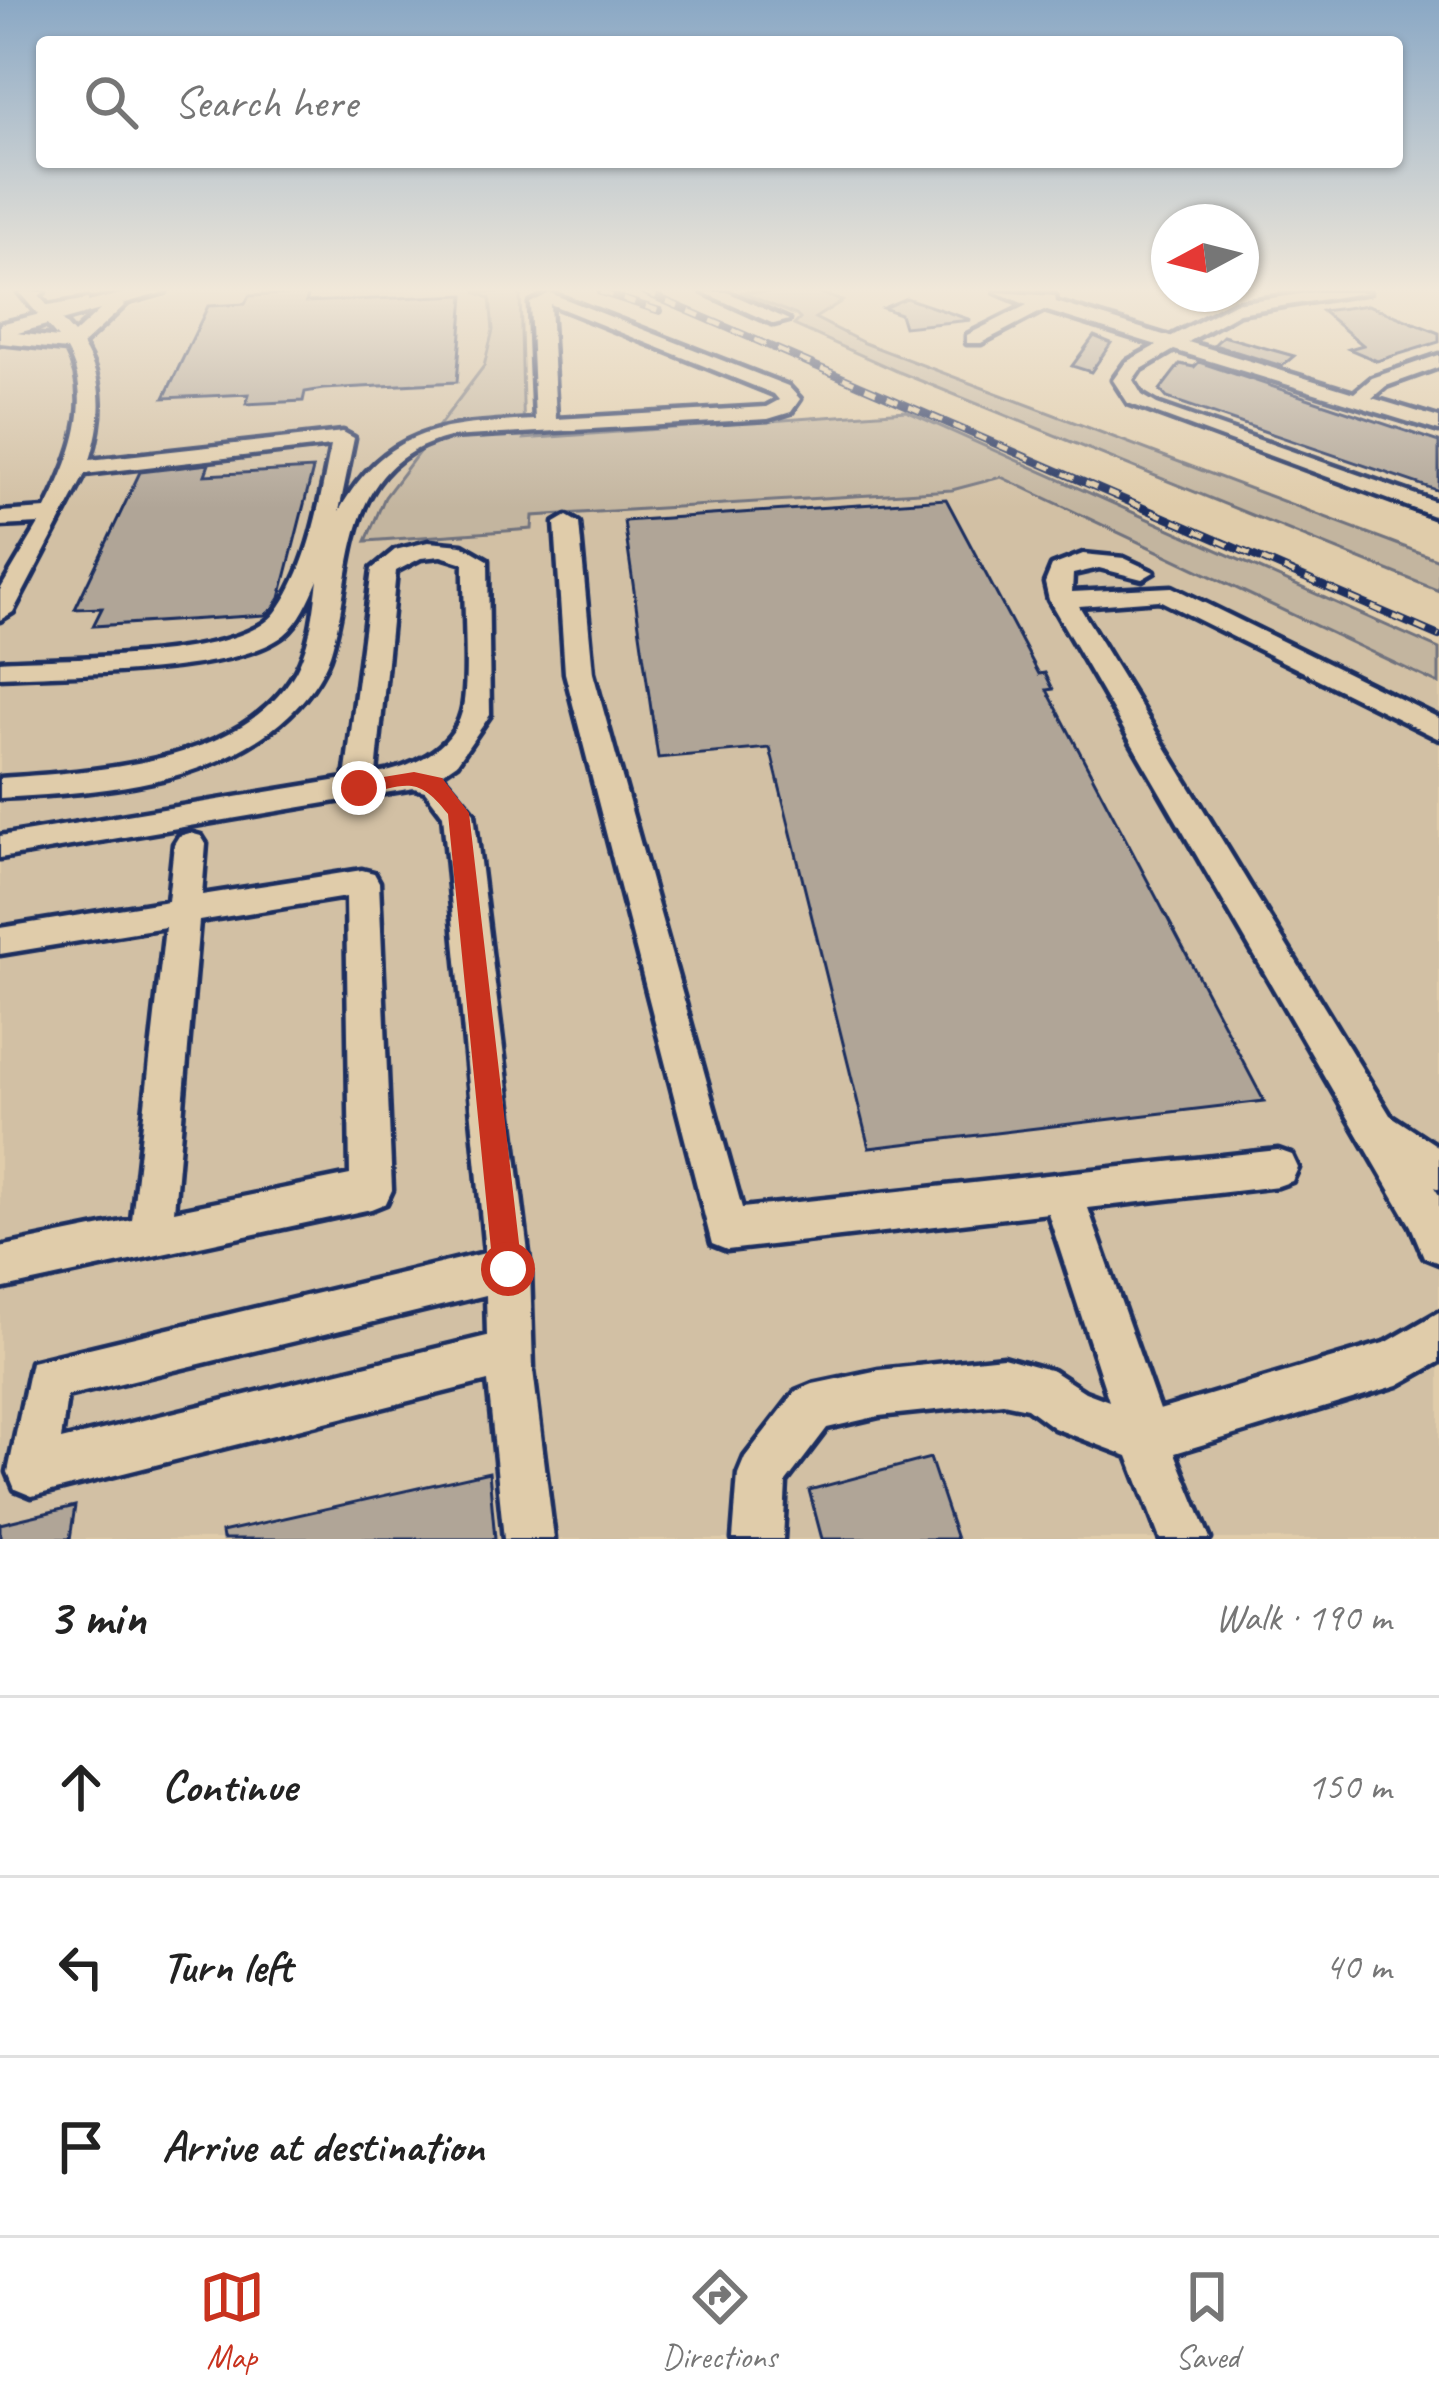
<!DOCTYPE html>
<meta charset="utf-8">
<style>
:root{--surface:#fff;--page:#f6f6f6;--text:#222;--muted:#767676;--line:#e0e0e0;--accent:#c8321e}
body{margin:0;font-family:Caveat,sans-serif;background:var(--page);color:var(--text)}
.compass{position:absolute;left:1151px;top:204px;width:108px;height:108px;border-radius:50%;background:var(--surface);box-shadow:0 3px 9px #0004;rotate:263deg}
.stop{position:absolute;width:36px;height:36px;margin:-27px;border:9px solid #c8321e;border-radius:50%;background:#fff}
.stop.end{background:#c8321e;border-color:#fff;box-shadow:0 3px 12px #0008}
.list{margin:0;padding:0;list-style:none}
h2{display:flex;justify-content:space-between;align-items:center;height:156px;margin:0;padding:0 48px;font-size:51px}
h2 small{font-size:39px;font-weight:400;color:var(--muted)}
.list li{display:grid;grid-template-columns:78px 1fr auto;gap:36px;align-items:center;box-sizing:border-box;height:180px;padding:0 48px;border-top:3px solid var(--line)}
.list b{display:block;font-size:45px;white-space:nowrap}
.list em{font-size:39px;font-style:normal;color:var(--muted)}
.icon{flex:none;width:66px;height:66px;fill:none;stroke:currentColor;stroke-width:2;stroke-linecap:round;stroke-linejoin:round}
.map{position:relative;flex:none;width:1439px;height:1539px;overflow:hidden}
.search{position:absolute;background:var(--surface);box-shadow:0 3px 9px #0004;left:36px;right:36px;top:36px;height:132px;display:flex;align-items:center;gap:30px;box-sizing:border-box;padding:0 42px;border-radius:12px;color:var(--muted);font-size:45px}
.sheet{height:696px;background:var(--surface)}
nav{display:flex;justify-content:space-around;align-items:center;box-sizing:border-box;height:168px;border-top:3px solid var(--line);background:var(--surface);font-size:33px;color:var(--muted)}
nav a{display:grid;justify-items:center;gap:6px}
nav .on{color:var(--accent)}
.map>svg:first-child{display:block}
.built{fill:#d2c0a4}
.green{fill:#c3b59f;stroke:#6f727e;stroke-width:3}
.building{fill:#b0a597;stroke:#1b2f5e;stroke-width:3}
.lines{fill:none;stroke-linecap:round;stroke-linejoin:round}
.minor-casing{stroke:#1b2f5e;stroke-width:9}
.major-casing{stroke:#1b2f5e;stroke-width:9}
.minor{fill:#e0ccaa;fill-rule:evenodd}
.major{fill:#e0ccaa;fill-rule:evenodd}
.rail-casing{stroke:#1b2f5e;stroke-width:8}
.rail{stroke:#e0ccaa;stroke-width:4.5;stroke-dasharray:12;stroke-linecap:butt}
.route{fill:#c8321e}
</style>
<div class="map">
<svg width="1439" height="1539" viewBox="0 0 1439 1539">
<rect width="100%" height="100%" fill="#e0ccaa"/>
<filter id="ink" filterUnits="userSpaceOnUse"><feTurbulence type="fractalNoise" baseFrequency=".00833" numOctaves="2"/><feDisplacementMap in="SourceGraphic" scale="24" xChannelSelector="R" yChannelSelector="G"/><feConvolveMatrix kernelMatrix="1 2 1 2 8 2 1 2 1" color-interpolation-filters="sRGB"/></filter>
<g filter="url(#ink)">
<path class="built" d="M188,292H475L490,297L493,330L485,366L385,497L532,528V516L952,490L1000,477L1439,684V1539H0V344Z"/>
<path class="green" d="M475,292H520L524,439L906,411L1439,649V684L1001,477L952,490L533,516L532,529L366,541L385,497L484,366L493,330L490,298Z
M740,292H818L842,301L815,318L864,343L1439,560V591L899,372L794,325L800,319L796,315Z"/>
<path class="building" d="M309,293L306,302L464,295L457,382L323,389L305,392L303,401L246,404L249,394L164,398L208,306L245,304L249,296Z
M906,298L971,320L904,327L900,314L883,308Z
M1368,305L1439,333V342L1377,361L1349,349L1363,345L1322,311Z
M1094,336L1111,343L1091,372L1072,366Z
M1223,336L1294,356L1282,366L1214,345Z
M1199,362L1439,442V491L1167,398L1160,390L1180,364L1194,367Z
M209,464L205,475L313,469L280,598L273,609L265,615L93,626L102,608L75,609L140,472Z
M946,499L1039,674L1045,673L1053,689L1047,690L1264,1101L869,1148L770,748L658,758L624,521Z
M930,1458L957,1539H822L809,1490Z
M489,1472L495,1539H223L222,1532Z
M75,1506L70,1539H0V1524Z"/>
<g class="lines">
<defs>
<path id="minor" d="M19,292H44L39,296L48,306L88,299V307L56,314L74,334L111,300L126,304L82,345C106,381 102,421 90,460L343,432L354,438L339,511C388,424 446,425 535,420L530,303L550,293L788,386L800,399L791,412L768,419L449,437C340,465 356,566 332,648C324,677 303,704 280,723C203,787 96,792 0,798V778C95,771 243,765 296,671C311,643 314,611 318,580C310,599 300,622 284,635C231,676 68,673 0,677V661C62,657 239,661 276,612C310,567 320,499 331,446L85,474L13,612L0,620V590L39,524L0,526V512L46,509C70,461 96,401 67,350L0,343V331L58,338ZM550,304L774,394L779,400L766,407L556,419Z
M703,292H727L789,320L774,324Z
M996,292L1055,296L1056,302L1170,337L1234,303L1316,292H1369L1239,313L1188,342L1354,393L1372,378L1439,355V367L1386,386L1372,398L1439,418V431L1174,350L1140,370L1133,380L1142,395L1157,404L1439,503V518L1128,403L1113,380L1126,362L1157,345L1044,310L981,343H967V335L1027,305Z
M567,516L579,523L593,673L742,1208L1278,1150L1292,1155L1298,1168L1292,1181L1278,1186L1088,1208L1159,1410L1387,1342L1439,1312V1362L1398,1385L1175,1453L1210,1539H1160L1128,1456L1054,1428L1027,1408L1003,1403L879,1416L827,1428L786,1482L783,1539H733L738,1474L745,1457L796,1391L813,1384L879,1370L1003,1357L1053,1371L1085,1392L1109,1401L1048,1213L727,1250L712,1244L565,673L555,523Z
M428,542L462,545L488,560L490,715L457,763L441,774L474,813L530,1269L533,1370L554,1539H504L488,1381L32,1496L15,1489L8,1472L31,1362L485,1253L443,815L425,791L414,788L0,858V836L345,779L372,569L395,550ZM441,556L464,563C463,598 470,683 462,712C452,750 409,769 376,774L396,571L421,558ZM486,1295L487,1336L61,1440L67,1396Z
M1083,554L1124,558L1154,572L1142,579L1099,568L1073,574L1072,592L1172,587L1439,718V739L1159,600L1079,606L1390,1115L1439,1147V1189L1434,1187L1439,1195V1263L1424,1257L1411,1226L1049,600L1045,583L1052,566Z
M190,833L201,836L206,844L202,895L362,870L374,873L379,882L392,1190L386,1203L371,1209L0,1289V1247L132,1220L165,927L0,954V928L168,901L174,844L179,836ZM346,897L350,1175L174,1211L199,921Z"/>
<path id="major" d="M128,292H165L0,338V324Z"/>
</defs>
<use href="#minor" class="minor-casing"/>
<use href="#major" class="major-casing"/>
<use href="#minor" class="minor"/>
<use href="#major" class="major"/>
<defs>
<path id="rail" d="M600,292L660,311
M645,292L1439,636"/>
</defs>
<use href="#rail" class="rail-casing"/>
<use href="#rail" class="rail"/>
</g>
</g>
<linearGradient id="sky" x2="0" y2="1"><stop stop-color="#8aa8c5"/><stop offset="0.57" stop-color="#f1e8d9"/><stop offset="1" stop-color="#f1e8d9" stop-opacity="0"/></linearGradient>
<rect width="1439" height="508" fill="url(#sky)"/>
<path class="route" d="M414,772L442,778L469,813L522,1269L518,1279L508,1283L498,1279L493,1269L448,814C416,773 406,786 359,795L349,788L359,781Z"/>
</svg>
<svg class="compass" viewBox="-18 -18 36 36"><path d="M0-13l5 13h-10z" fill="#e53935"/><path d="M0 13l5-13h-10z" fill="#767676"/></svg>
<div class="stop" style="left:508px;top:1269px"></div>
<div class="stop end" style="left:359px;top:788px"></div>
<div class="search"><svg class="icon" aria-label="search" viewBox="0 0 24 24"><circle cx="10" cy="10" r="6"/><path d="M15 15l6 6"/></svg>Search here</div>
</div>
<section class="sheet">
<h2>3 min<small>Walk · 190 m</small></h2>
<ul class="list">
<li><svg class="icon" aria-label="ahead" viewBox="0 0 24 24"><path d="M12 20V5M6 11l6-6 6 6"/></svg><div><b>Continue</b></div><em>150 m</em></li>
<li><svg class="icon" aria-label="left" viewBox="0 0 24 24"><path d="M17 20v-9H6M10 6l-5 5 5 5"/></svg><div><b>Turn left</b></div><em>40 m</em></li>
<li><svg class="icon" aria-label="arrive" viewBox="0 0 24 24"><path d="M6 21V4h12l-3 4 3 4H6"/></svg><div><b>Arrive at destination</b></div></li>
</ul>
</section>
<nav>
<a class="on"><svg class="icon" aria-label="map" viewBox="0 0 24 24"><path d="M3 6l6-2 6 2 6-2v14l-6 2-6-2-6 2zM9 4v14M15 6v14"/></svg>Map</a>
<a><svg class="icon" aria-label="directions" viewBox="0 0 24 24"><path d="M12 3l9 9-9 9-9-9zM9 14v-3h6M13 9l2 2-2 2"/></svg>Directions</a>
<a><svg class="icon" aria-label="saved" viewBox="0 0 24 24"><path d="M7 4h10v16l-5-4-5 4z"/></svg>Saved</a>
</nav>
